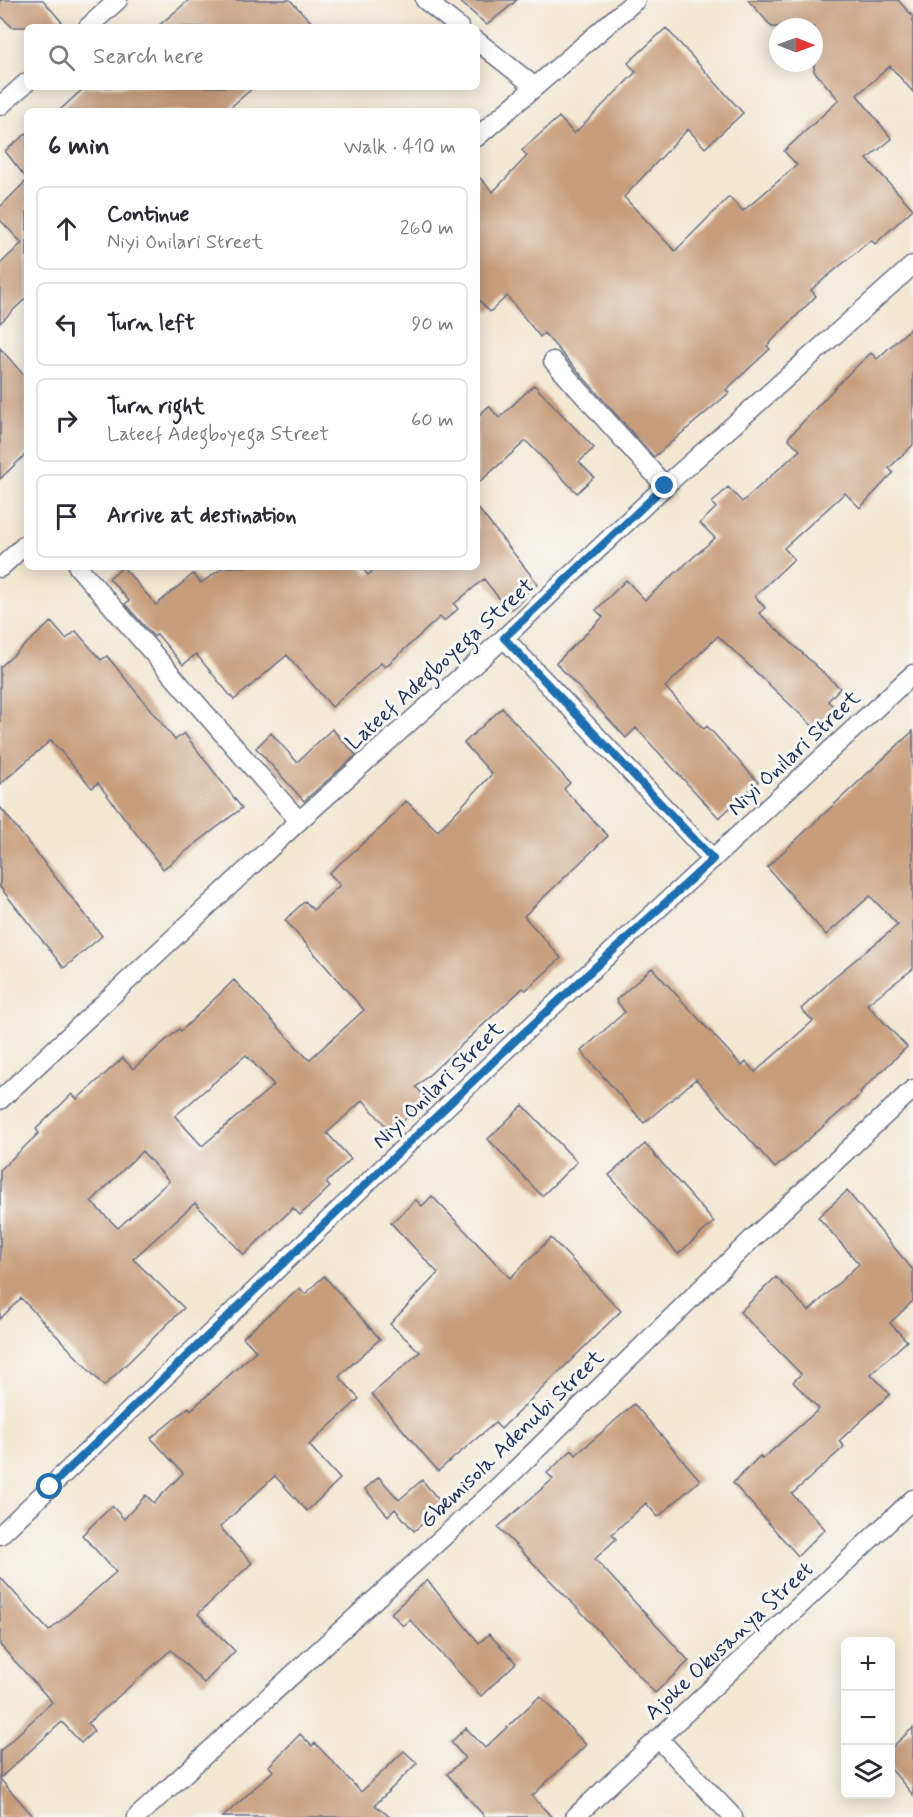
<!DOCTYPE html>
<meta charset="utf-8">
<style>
:root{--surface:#fff;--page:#f7f7f7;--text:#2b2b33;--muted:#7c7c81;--line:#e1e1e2}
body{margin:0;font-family:Mynerve,sans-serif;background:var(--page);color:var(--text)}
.controls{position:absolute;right:18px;bottom:18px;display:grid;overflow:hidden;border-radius:9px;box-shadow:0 3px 15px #0003}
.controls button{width:54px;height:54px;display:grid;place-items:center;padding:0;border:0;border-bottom:2px solid var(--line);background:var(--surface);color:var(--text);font:30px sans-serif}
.compass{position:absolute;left:769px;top:18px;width:54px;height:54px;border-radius:50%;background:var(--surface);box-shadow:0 3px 15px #0003;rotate:91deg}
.stop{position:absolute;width:18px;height:18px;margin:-14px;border:4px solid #1f6fb2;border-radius:50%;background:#fff}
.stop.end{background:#1f6fb2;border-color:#fff;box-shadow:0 2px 6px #0008}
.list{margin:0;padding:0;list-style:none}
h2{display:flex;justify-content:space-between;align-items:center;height:78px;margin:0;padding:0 24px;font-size:26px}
h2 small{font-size:20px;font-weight:400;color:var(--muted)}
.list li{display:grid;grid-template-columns:39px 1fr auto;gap:18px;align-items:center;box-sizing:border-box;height:84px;margin:0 12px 12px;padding:0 12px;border:2px solid var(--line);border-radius:9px}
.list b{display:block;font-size:22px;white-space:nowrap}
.list p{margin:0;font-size:20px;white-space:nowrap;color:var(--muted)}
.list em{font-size:20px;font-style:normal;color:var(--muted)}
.icon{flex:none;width:33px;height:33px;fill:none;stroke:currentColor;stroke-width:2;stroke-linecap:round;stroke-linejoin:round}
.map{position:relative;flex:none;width:913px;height:1817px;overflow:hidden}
.search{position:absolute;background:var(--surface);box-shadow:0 3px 15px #0003;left:24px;top:24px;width:456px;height:66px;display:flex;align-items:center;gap:15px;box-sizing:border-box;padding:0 21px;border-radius:9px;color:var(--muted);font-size:22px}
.panel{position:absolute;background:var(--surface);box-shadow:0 3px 15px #0003;left:24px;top:108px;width:456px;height:462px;border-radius:9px}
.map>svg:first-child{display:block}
.building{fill:#c79d7b;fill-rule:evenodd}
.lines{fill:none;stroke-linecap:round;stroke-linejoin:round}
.minor-casing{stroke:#676f87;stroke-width:21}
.minor{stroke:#fff;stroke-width:18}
.route{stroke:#1f6fb2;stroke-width:8}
.labels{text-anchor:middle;stroke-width:6;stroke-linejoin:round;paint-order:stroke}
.street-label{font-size:22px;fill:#1b2f5e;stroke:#f6f6f2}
</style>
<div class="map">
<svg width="913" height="1817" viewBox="0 0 913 1817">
<rect width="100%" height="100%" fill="#f6f6f2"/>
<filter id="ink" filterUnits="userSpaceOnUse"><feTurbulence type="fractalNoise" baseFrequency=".0167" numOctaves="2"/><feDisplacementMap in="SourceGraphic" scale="12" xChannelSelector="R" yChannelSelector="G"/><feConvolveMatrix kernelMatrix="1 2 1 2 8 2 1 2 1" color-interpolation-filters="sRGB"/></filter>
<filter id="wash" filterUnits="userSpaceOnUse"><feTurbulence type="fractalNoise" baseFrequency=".008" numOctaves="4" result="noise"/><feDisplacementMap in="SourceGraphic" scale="24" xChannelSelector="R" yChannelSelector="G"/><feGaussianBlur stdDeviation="1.35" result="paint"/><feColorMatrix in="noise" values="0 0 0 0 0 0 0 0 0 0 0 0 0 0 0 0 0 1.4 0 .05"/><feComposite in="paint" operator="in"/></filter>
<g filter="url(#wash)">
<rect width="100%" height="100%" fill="#f3e7d2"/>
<g id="blocks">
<path class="building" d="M0,0H43L66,27H12L0,15Z
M189,0H290L316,27H157Z
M458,0H517L487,25Z
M748,0H898L913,17V92L890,66L857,95L892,139L867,159L913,209L875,244L871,240L811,290L816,296L767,346L770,349L726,390L729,393L654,457L544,333L540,337L507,296L490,312L477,298V175L493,192L527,156L522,150L559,117L574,134L636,72L628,63L666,28L743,113L705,148L688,129L624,197L675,251L729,197L743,211L797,165L784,151L839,100L814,71V27H772Z
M85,87H254L226,111H59Z
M27,133V179L5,151Z
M27,180V297L0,323V264L22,243L0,220V207Z
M913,326V445L889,468L893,473L860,508L845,493L784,548L794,559L755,596L765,608L759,613L840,688L828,701L838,711L819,732L718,636L665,687L704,729L707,726L758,782L719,818L636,728L626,738L556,663L603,617L596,610L626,580L645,600L715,538L700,523L716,508L712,503L728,487L742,502L800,450L788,438L845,377L871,353L877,359Z
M0,348L27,379V453L0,479Z
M534,385L594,448L579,462L594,477L577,493L526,441L477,484V417L489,406L499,418Z
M477,507L538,584L523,595L525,598L509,611L484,579L454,604L458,609L444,621L440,617L385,667L381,663L332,707L287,655L234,700L196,654L183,665L157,634L154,637L125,604L129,601L109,578L123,567L156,605L193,574L201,583L224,567H361L368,575L377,567H477Z
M51,622L66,639L76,631L101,660L107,656L175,740L184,733L242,808L163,869L98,783L92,788L51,740L0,784V667Z
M502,708L570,783L564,789L608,836L524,916L561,958L526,990L523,988L416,1087L427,1099L391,1132L363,1100L327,1133L351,1159L326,1183L330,1187L300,1215L293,1208L244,1255L195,1203L133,1259L184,1308L104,1386L21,1298L0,1319V1170L39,1133L36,1129L72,1094L77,1099L123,1058L133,1069L179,1029L181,1031L234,980L309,1060L364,1010L285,920L305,901L313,910L340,885L329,873L385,824L406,801L438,831L492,774L464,743ZM246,1055L274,1085L202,1146L175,1116ZM142,1151L169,1181L118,1228L91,1202Z
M332,729L356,755L304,801L256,748L271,733L297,762Z
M913,731V969L867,1004L907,1047L860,1092L861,1094L775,1168L696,1079L644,1123L581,1051L625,1012L616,1000L652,968L742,1066L746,1062L755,1072L813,1021L801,1009L838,974L898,925L870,896L826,935L767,867Z
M0,807L102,936L64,968L0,887Z
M523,1105L577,1162L542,1196L488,1139Z
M645,1144L714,1222L678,1254L609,1175Z
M847,1191L913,1270V1301L890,1323L907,1341L871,1374L890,1394L839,1441L844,1447L792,1494L825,1529L798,1556L733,1483L760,1456L762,1459L819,1409L793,1382L801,1374L740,1312L776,1277L809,1311L859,1264L818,1217Z
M432,1196L510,1278L551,1238L621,1311L501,1429L495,1423L438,1471L372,1394L420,1352L390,1324L438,1273L391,1223L416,1200L422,1206Z
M324,1276L380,1339L339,1376L359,1399L309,1445L340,1479L307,1511L275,1476L220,1527L252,1563L198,1614L235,1651L204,1683L171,1650L88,1723L94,1731L81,1743L62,1722L0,1778V1751L52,1702L0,1645V1577L49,1631L116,1572L82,1535L112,1506L124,1519L146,1495L154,1503L183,1473L151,1438L189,1407L191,1410L256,1351L243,1337L300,1288L305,1294Z
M634,1404L700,1480L658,1517L646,1503L612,1534L616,1539L595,1559L689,1661L655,1693L584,1615L498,1527L553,1479L547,1473L572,1450L576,1455Z
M379,1477L399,1500L422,1480L444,1506L414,1531L395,1509L388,1516L365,1489Z
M427,1580L479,1643L489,1634L516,1663L481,1696L410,1620L403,1626L391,1613Z
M540,1696L586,1745L532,1796L552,1817H485L447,1774L465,1758L451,1742L466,1728L485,1748Z
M913,1728V1795L891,1769V1748Z
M300,1734L312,1746L315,1743L361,1792L404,1751L417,1763L375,1805L390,1817H223L273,1771L269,1766Z
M0,1779L34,1817H0Z"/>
</g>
</g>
<g filter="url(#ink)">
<use href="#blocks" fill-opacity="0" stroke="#676f87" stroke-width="1.5"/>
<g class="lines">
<defs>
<path id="minor" d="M425,0L459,27
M88,27L118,0
M477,41L534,86
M0,106L27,82
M477,137L636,0
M553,361L665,486
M78,567L299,821
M0,568L27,543
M504,638L713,859
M0,1100L299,821L504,638L665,486L913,265
M0,1535L516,1040L913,674
M658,1738L733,1817
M137,1817L499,1486L752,1239L913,1089
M575,1817L913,1499"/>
</defs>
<use href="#minor" class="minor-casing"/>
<use href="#minor" class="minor"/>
</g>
</g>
<g class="lines" filter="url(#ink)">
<path class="route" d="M50,1487L516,1040L713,859L504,638L665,486"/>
</g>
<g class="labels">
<g class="street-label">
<text transform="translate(439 663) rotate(-42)" y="8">Lateef Adegboyega Street</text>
<text transform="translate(793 752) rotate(-43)" y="8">Niyi Onilari Street</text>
<text transform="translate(437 1084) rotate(-44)" y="8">Niyi Onilari Street</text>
<text transform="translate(511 1438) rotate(-44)" y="8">Gbemisola Adenubi Street</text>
<text transform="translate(728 1640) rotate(-43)" y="8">Ajoke Okusanya Street</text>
</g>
</g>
</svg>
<div class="controls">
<button>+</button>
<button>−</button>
<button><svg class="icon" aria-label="layers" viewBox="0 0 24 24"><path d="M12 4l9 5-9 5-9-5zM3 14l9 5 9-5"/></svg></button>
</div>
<svg class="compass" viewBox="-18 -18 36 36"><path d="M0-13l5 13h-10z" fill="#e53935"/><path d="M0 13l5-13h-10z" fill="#7c7c81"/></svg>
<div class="stop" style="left:50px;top:1487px"></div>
<div class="stop end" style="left:665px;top:486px"></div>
<div class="search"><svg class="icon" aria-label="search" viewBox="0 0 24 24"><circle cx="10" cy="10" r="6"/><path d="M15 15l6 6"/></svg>Search here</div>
<section class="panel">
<h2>6 min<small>Walk · 410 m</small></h2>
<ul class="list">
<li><svg class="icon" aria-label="ahead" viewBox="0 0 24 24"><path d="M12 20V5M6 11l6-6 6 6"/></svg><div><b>Continue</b><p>Niyi Onilari Street</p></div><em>260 m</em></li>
<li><svg class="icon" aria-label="left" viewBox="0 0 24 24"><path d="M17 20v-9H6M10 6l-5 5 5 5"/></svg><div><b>Turn left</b></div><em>90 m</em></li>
<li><svg class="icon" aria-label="right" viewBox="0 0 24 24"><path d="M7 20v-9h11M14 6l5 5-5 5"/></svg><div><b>Turn right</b><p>Lateef Adegboyega Street</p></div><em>60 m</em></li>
<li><svg class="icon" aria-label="arrive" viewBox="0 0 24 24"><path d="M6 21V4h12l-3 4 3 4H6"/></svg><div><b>Arrive at destination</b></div></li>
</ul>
</section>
</div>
